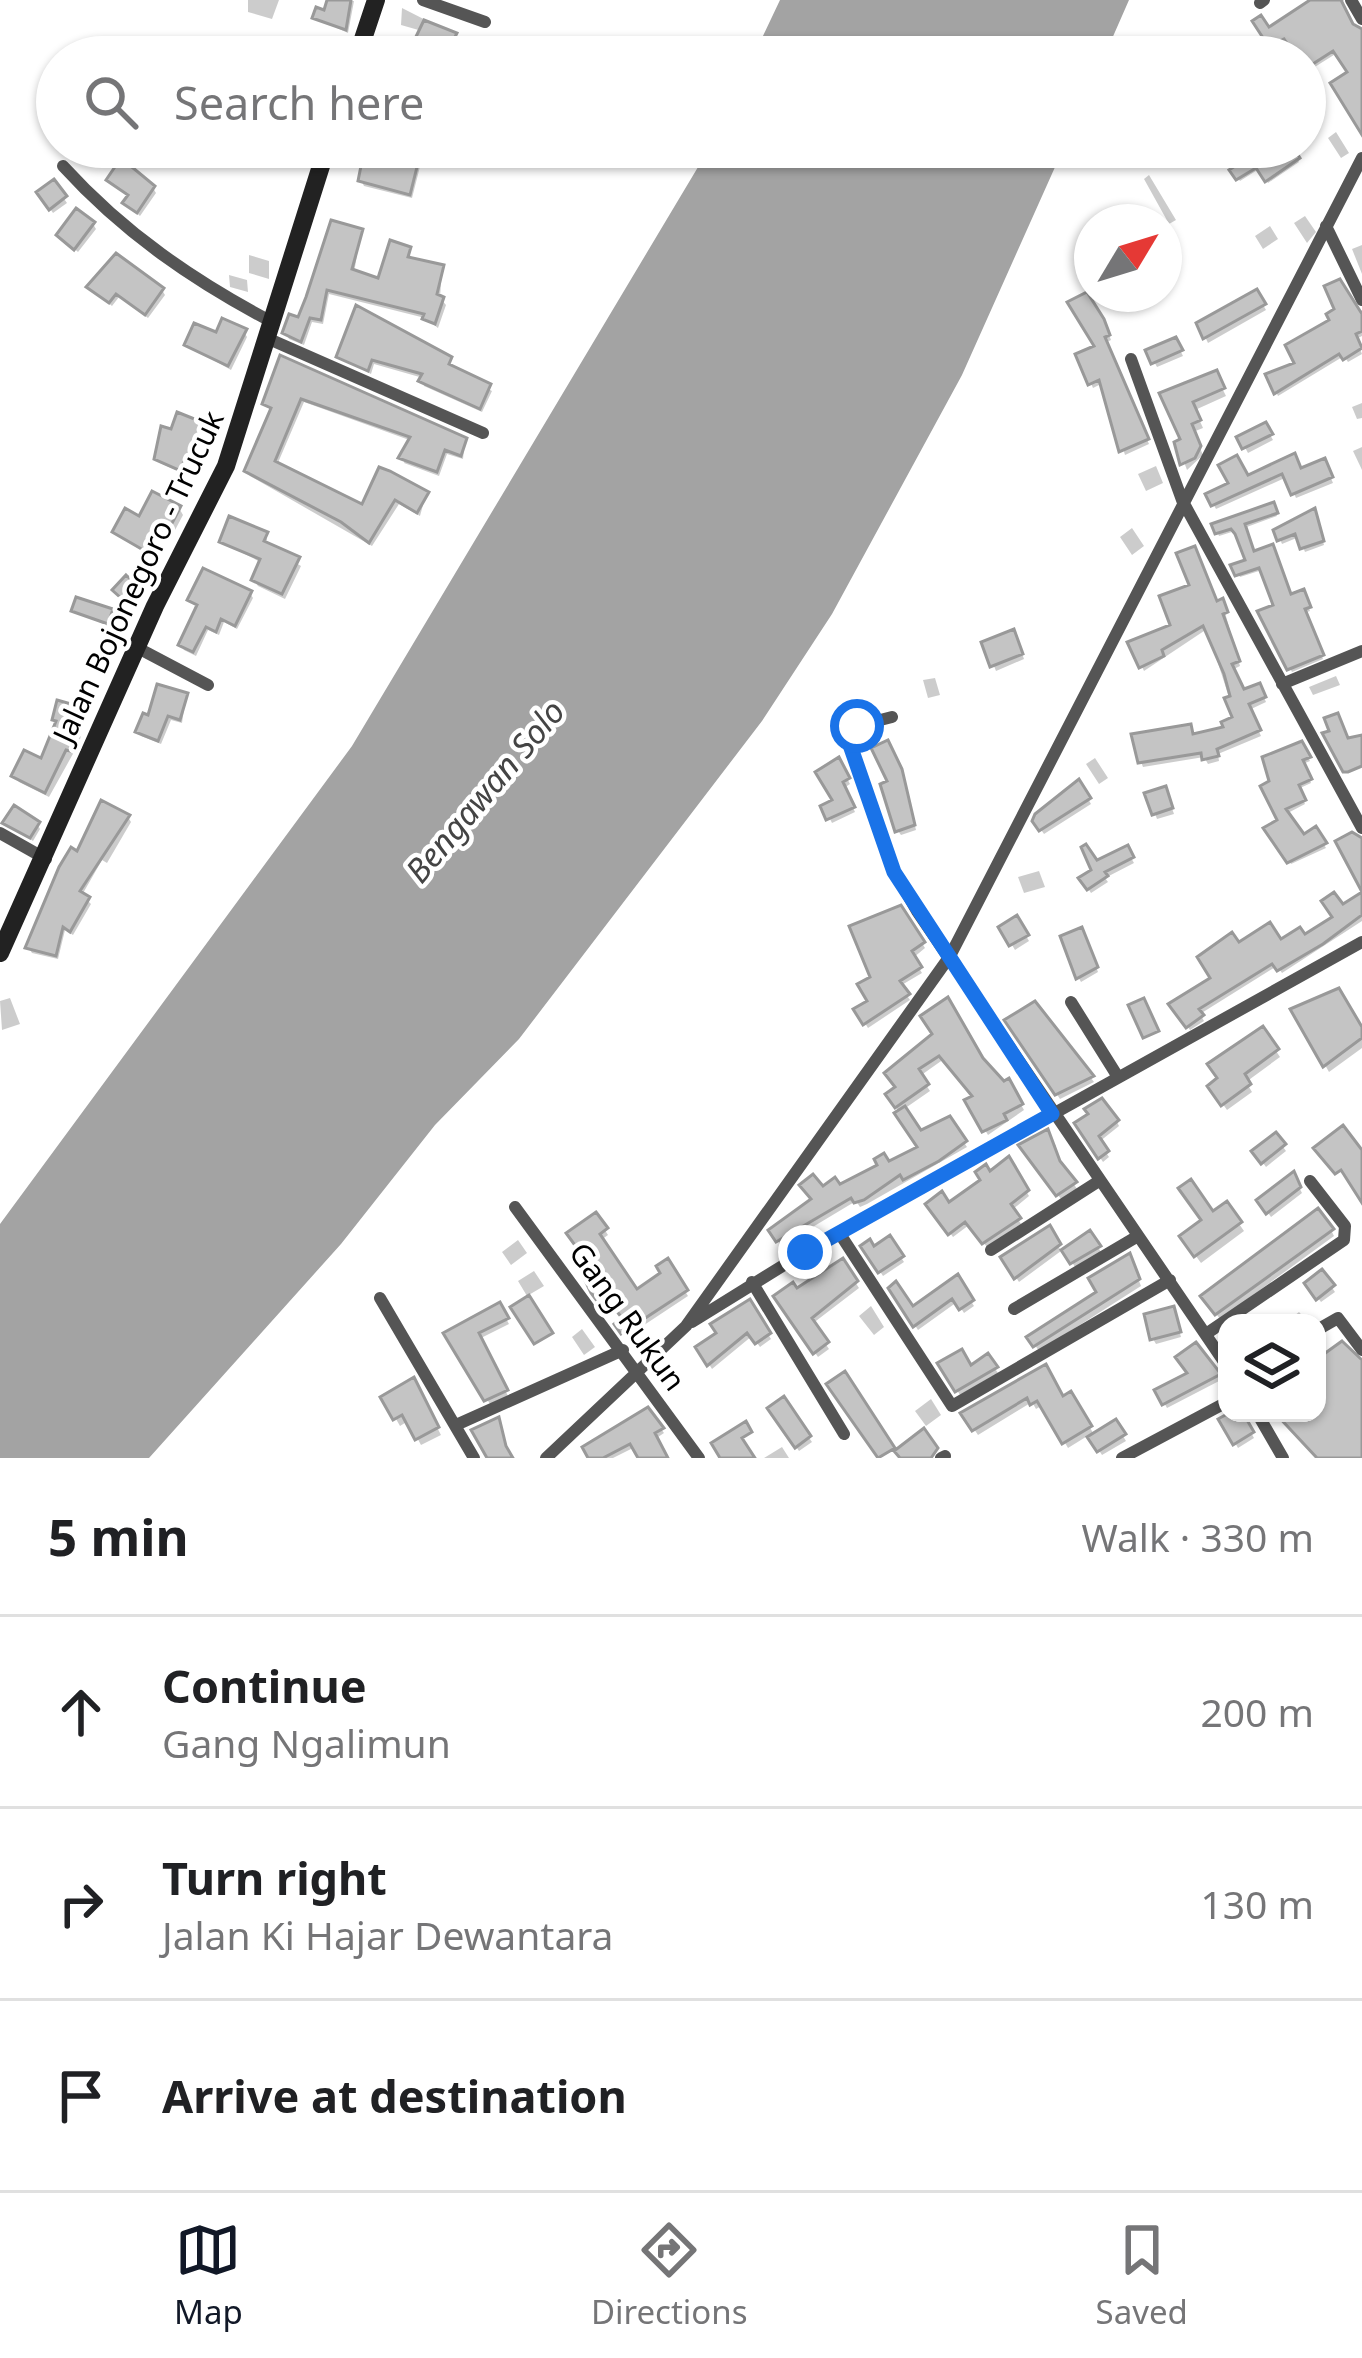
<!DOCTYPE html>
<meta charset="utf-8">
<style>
:root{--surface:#fff;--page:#f6f6f6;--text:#202124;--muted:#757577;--line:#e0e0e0;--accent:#111827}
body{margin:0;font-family:"Noto Sans",sans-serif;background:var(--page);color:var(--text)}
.controls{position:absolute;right:36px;bottom:36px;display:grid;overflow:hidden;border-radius:24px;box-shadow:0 3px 9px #0004}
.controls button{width:108px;height:108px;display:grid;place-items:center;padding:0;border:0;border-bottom:3px solid var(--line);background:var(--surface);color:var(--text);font:60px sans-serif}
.compass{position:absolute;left:1074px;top:204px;width:108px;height:108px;border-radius:50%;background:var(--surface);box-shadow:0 3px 9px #0004;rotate:52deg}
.stop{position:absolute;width:36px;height:36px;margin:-27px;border:9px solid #1a73e8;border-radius:50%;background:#fff}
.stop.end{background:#1a73e8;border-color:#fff;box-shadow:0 3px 12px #0008}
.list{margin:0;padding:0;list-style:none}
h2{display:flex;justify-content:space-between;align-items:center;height:156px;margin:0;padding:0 48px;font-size:51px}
h2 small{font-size:39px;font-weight:400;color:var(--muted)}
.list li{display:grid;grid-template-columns:78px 1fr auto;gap:36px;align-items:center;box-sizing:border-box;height:192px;padding:0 48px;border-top:3px solid var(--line)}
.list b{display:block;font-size:45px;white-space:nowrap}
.list p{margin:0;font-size:39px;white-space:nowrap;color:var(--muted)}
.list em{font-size:39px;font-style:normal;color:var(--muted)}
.icon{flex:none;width:66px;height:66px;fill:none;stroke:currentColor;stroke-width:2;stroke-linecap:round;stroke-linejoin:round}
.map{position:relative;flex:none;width:1362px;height:1458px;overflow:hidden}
.search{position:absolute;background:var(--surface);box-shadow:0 3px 9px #0004;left:36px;right:36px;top:36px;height:132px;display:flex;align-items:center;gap:30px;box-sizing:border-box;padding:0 42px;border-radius:66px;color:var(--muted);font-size:45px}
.sheet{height:732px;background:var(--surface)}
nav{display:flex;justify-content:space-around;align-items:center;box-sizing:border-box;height:168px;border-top:3px solid var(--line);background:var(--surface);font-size:33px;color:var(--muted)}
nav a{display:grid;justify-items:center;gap:6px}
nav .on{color:var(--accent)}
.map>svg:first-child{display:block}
.water{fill:#a3a3a3}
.shadow{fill:#0003}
.building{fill:#c4c4c4;stroke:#999;stroke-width:3}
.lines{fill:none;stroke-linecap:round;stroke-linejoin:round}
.street{stroke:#555;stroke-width:12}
.secondary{stroke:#222;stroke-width:18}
.route{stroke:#1a73e8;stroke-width:15}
.labels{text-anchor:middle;stroke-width:9;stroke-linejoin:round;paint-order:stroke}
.street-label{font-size:30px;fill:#000;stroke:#fff}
.water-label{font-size:33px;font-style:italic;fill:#444;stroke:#fff}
</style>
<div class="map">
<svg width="1362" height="1458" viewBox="0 0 1362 1458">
<rect width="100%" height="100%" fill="#fff"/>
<path class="water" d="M780,0H1129L1104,57H753Z
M710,147H1064L962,375L832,614L762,721L519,1039L435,1125L341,1244L149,1458H0V1224L352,746Z"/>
<path class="shadow" d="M248,0H279L272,19L248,12Z
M330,0L354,1L348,33L315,18L326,13Z
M1310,0H1344L1340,7L1352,28L1362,32V96L1337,53L1310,70L1316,80L1305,86V57L1289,40L1273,49L1256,22L1268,31Z
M402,8L455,35L449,57L418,50L422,31L401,25Z
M484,38L496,41V57H480Z
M1336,132L1349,153L1341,158L1328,138Z
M378,147H425L412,198L364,186L361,180L373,167Z
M1240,147H1276L1292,151L1299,162L1268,183L1259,169L1240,181L1233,171L1248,161Z
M1149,175L1176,220L1169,224L1144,179Z
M110,180L153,188L156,193L140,216L126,203L130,197Z
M53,183L67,203L53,213L39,193Z
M1305,216L1316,232L1307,243L1294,223Z
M93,224L96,229L78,252L60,236Z
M1270,226L1278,239L1263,249L1255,236Z
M361,231L354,273L380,282L409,249L411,260L442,268L440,298L446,305L438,328L425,318L329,294L323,324L312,322L304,345L289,339L286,333Z
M1362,245V274L1352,249Z
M249,255L269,261V279L249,273Z
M229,275L247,280L248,292L230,287Z
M90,287L162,290L165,295L148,318L119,297L112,306Z
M1256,293L1266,310L1208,343L1199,324Z
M1362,310V336L1356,339L1362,354L1348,362L1344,356L1278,396L1269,376L1298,364Z
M1106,327L1111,340L1105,343L1149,444L1125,455L1103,383L1093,388L1079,356L1098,347Z
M244,332L247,337L231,370L187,345Z
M1175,340L1183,356L1157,367L1149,352Z
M339,357L450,360L451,368L492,391L482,412L424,386L423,378L374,364L371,374Z
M282,359L465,440L463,459L447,454L439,476L404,463L412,441L304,402L277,465L364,508L380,471L426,494L420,516L399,504L372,546L250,476L247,471L273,411L265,404Z
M1215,374L1226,396L1195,410L1203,428L1193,432L1203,455L1187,470L1177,443L1184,441L1163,395Z
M1362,403V418L1357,419L1352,407Z
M1265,426L1273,440L1248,453L1240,438Z
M205,427L208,431L182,473L160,463L157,458Z
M1362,447V470L1353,451Z
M1324,462L1333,483L1296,498L1287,477L1216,509L1209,496L1247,479Z
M1156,466L1163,483L1146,491L1138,474Z
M1273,506L1277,516L1244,528L1253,555L1290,597L1304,596L1310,611L1304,613L1323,659L1292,672L1261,613L1277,607L1259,571L1240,577L1234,567L1249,562L1235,531L1219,536L1215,526Z
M179,508L183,515L174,532L165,528L149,556L115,532Z
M1316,516L1324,545L1305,552L1299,537L1282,544L1277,532Z
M1132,528L1144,546L1132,555L1120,537Z
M266,534L268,546L301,566L285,599L258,586L254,580L262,563L222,542Z
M250,593L253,598L237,629L224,622L219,635L208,630L196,656L184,650L181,645L199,607L190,600Z
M141,594L144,598L134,609L119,595Z
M1222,602L1240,666L1232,670L1243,693L1259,686L1266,702L1249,710L1261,736L1218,754L1219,761L1208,764L1204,757L1143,767L1141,762L1193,737L1227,730L1236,719L1207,629L1144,671L1131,643Z
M75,611H111L114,616L110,627Z
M1016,637L1024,659L996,671L985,644Z
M1336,676L1340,685L1313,695L1309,687Z
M935,678L940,695L928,698L923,680Z
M186,696L182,723L171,720L161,744L141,736L138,731Z
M83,710L86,717L79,743L49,797L19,782L15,776L42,762L58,725L55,720Z
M1301,745L1310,761L1303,764L1311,783L1298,789L1305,804L1286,814L1303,838L1315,830L1326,848L1291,864L1281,845L1273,783Z
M1095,758L1108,778L1099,784L1086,764Z
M838,761L850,784L844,788L855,812L832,823L824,807L836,802Z
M903,777L916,830L901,835L898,831Z
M1079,783L1091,804L1044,834L1035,821Z
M1167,794L1174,814L1157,819L1148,795Z
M128,817L131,822L107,863L102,860L82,895L91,904L73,935L65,930L58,959L32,953L29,948L79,855Z
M6,823L37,824L40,829L33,841Z
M1126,849L1134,863L1105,878L1108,882L1091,893L1082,879L1096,864Z
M1039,871L1045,887L1024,893L1018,877Z
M1362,899V921L1282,973L1277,966L1200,1014L1204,1021L1190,1030L1175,1009L1214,979L1238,946L1304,938Z
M900,908L925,948L913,958L922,973L900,986L910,1000L868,1028L857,1010L871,1002L873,978Z
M1016,919L1029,941L1015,950L1002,928Z
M1084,936L1098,972L1081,982L1068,958Z
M10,998L20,1024L2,1030L0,1001Z
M1309,1000L1362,1033V1048L1329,1072L1294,1010Z
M1034,1005L1091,1078L1094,1082L1060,1099L1008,1021Z
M1262,1030L1280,1057L1246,1082L1252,1092L1227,1110L1211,1087Z
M936,1035L981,1060L1004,1084L1008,1082L1024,1110L988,1135L968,1101L975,1097L944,1059L920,1076L930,1091L904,1109L920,1134L949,1120L967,1147L867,1204L860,1207L856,1201L781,1246L772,1231L822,1190L839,1188L920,1148L889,1095Z
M1117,1122L1119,1126L1099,1142L1109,1157L1103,1162L1078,1124Z
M1047,1133L1056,1146L1051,1149L1077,1189L1061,1199L1022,1146Z
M1275,1136L1286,1151L1266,1167L1255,1152Z
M1008,1161L1029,1196L1012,1210L1021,1224L987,1247L969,1225L953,1237L929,1204L949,1206Z
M1293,1176L1302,1193L1271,1217L1260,1201Z
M1226,1205L1244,1231L1201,1263L1187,1244L1204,1222Z
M596,1216L608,1235L601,1240L636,1294L664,1273L667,1262L688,1296L626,1337L618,1325L626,1319L613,1303L605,1308L582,1272Z
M1049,1229L1061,1251L1019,1282L1004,1258Z
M1331,1230L1334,1236L1220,1319L1208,1303Z
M1089,1234L1101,1252L1075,1267L1065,1251Z
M889,1239L904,1262L883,1276L864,1247L873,1250Z
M518,1240L527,1253L511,1265L502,1252Z
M842,1262L859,1288L812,1324L829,1349L818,1357L776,1297L796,1292Z
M1132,1263L1141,1286L1039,1351L1030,1338L1100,1293Z
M534,1271L544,1286L527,1296L518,1281Z
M1322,1273L1335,1292L1321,1302L1308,1284Z
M957,1279L974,1306L964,1313L957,1302L918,1330L891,1288L912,1310Z
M749,1303L771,1339L760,1347L752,1336L712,1369L699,1348Z
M499,1306L509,1324L479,1339L508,1396L490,1404L447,1334Z
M871,1306L884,1327L874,1335L859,1316Z
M1299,1312L1309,1323H1285Z
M1175,1315L1181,1337L1156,1344L1153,1339Z
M582,1329L595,1347L584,1355L572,1337Z
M1195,1346L1221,1380L1167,1408L1158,1392L1190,1375Z
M987,1357L998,1373L960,1395L941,1364L970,1369Z
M1045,1368L1062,1400L1070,1395L1095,1436L1115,1423L1126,1441L1102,1455L1089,1435L1068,1448L1043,1405L1036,1409L1032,1402L978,1435L964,1414Z
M413,1381L441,1435L421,1445L408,1421L400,1426L384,1398Z
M931,1399L941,1415L926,1426L915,1411Z
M783,1401L812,1442L799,1451L771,1409Z
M648,1411L664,1433L655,1439L665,1458H641L635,1447L613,1458H591Z
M1229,1413H1240L1254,1438L1238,1448L1222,1419Z
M782,1447L789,1458H764Z"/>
<path class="building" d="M327,0H351L346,30L312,18L316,7L324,10Z
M1310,0H1341L1353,24L1362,29V135L1330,83L1347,72L1333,51L1305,69V57H1296L1284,39L1269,47L1252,21L1261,15L1269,27Z
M424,20L457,33L445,57L412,45Z
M376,147H422L410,195L358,181L362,161L370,163Z
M1253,147H1293L1300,158L1265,182L1256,168L1236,180L1229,170L1256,152Z
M121,158L155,186L137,213L122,203L128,195L106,180Z
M54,179L67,196L49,210L36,192Z
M76,208L95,222L74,250L56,235Z
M331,220L363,229L352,269L378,278L390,240L411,247L408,257L444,265L437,294L444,297L435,324L422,319L424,314L327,290L321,320L310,318L301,342L282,333L289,314L298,317L306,297Z
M116,253L164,288L145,315L116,294L109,303L86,287Z
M1340,279L1362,314V331L1356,334L1362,348L1343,360L1339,354L1274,394L1265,374L1294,363L1285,345L1329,320L1326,314L1334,309L1324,286Z
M1257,289L1266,304L1203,339L1196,323Z
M1087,292L1104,319L1110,335L1105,337L1149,439L1119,452L1099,380L1088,385L1075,354L1094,346L1067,302Z
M356,305L452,357L449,364L491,384L480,409L418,381L422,374L372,360L368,371L336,357Z
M222,318L247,329L228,366L184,345L194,323L216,332Z
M1176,337L1183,350L1151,364L1145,350Z
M280,355L467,438L461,456L445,450L437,472L398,458L410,437L301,399L275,461L362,504L379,467L390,471L429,492L417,513L395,500L369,543L341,522L244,471L271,408L262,404Z
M1217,370L1225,388L1193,402L1201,420L1192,424L1201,446L1195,458L1180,465L1174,442L1180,439L1159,393Z
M177,412L207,424L179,470L154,459L161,426L171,429Z
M1266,422L1273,434L1242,449L1236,437Z
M1295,453L1301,468L1325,458L1333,477L1291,495L1282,474L1211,506L1205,494L1228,483L1218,465L1237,455L1248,475Z
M152,491L181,506L170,527L161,523L145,551L112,532L125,508L139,516Z
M1274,502L1278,513L1245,524L1254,551L1273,544L1291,594L1304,589L1311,607L1305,609L1324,655L1287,670L1257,611L1273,605L1259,568L1235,576L1230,565L1245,560L1235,534L1231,529L1215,534L1211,524Z
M1315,508L1324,541L1300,549L1295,534L1277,541L1273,530Z
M229,516L268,532L264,541L300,557L282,594L251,580L260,559L219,542Z
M1195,546L1217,601L1223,598L1228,612L1223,614L1240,661L1232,664L1244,689L1260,683L1266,697L1249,704L1261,730L1217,749L1219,756L1202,760L1201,753L1138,763L1131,734L1191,724L1193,734L1223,727L1221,722L1232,717L1224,698L1230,696L1224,674L1203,626L1162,650L1164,656L1139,668L1127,642L1170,625L1159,596L1189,585L1176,553Z
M203,568L252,591L235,626L221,619L216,632L206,627L193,652L178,645L197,605L187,600Z
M126,575L144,592L130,606L112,590Z
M76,597L113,609L108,624L71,611Z
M1014,629L1023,654L990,667L981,642Z
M157,684L188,693L180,720L168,716L158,741L135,732L143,713L148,715Z
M57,700L85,708L70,751L66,750L45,793L11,776L24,750L41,758L56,721L52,720Z
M1338,713L1348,738L1362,735V766L1348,772H1343L1322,733L1329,731L1324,718Z
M888,740L902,769L915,825L895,832L880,784L887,781L871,748Z
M1302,741L1311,757L1303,760L1312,779L1299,785L1306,800L1286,809L1304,834L1316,826L1327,843L1287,863L1263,828L1277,820L1260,786L1269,781L1262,757Z
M839,757L850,778L843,782L855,807L826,820L820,806L832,800L815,772Z
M1079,779L1091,798L1039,831L1032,821L1035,814Z
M1166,786L1173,808L1152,815L1144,793Z
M101,800L130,815L80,891L90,897L70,932L63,927L56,956L25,948L59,867L71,847L77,851Z
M14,805L40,822L30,838L2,823Z
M1352,832L1362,838V915L1323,944L1277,971L1272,964L1199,1009L1204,1015L1186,1028L1168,1004L1210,978L1197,957L1232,932L1239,942L1270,922L1281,939L1300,927L1305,934L1332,917L1321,901L1334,892L1343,904L1362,892L1335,841Z
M1086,844L1097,860L1128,845L1134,857L1105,872L1108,876L1087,890L1078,878L1091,870L1081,847Z
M901,905L925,942L912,951L922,967L900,981L910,994L863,1025L853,1009L867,1001L857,984L870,977L849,926Z
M1017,915L1029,935L1009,946L998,927Z
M1082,927L1098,967L1076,979L1060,936Z
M1339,988L1362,1027V1038L1323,1067L1290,1009Z
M948,997L983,1058L1004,1081L1009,1078L1023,1104L1004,1114L1007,1120L982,1132L964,1100L972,1096L939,1056L919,1069L929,1084L895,1108L885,1094L895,1087L884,1073L932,1034L920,1016Z
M1144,998L1159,1031L1143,1038L1128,1005Z
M1035,1001L1094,1076L1055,1095L1004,1020Z
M1263,1026L1279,1049L1245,1074L1251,1084L1221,1106L1207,1086L1217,1078L1207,1064Z
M1102,1098L1119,1120L1099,1136L1109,1151L1098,1159L1074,1123L1088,1114L1084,1109Z
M905,1106L921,1130L950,1116L967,1141L939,1161L903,1180L900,1175L864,1200L854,1203L851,1198L776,1242L768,1230L811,1199L799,1185L813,1174L823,1186L835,1177L840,1184L877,1165L874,1159L884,1153L889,1161L917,1147L894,1113Z
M1343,1125L1362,1150V1203L1341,1170L1335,1174L1313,1148Z
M1048,1129L1060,1161L1077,1182L1056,1196L1018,1145Z
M1276,1132L1286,1144L1261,1164L1251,1151Z
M1009,1156L1029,1190L1011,1204L1021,1218L982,1244L965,1222L948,1235L925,1204L942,1191L949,1202L980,1180L975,1172L986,1164L990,1171Z
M1294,1171L1301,1187L1266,1214L1256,1200Z
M1191,1179L1213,1211L1227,1201L1242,1222L1194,1257L1179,1236L1201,1220L1178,1188Z
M1318,1208L1334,1229L1215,1315L1200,1296Z
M596,1212L608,1228L600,1234L637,1289L660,1273L656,1266L668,1258L688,1290L621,1334L614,1324L622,1318L608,1300L600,1305L591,1293L574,1257L580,1252L566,1233Z
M1050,1225L1061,1244L1014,1279L1000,1257Z
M1090,1230L1101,1246L1070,1264L1061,1250Z
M890,1235L904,1256L878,1273L860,1246L870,1239L874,1246Z
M1130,1253L1140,1279L1033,1347L1026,1337L1096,1292L1088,1278Z
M843,1258L858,1281L812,1318L829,1342L813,1354L773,1296L793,1282L797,1288Z
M1322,1269L1335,1285L1316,1300L1304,1283Z
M958,1274L974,1300L959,1310L952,1299L913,1327L888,1288L896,1281L913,1306Z
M529,1295L553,1333L534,1344L510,1307Z
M750,1299L771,1333L755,1344L747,1333L707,1366L695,1347L716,1333L710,1324Z
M500,1302L509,1318L479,1333L508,1390L484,1401L443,1333Z
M1174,1306L1181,1332L1150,1340L1144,1314Z
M1342,1341L1362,1360V1458H1317L1275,1413H1317V1359Z
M1196,1342L1221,1374L1162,1405L1154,1390L1187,1373L1175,1357Z
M962,1349L971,1365L988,1353L998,1367L955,1392L937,1363Z
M1046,1364L1063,1396L1071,1391L1092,1426L1062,1444L1037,1401L1030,1405L1027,1398L972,1431L960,1413Z
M845,1371L895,1448L878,1458L826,1384Z
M414,1377L439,1427L415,1440L402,1415L393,1420L380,1397Z
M784,1396L811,1436L795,1448L767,1408Z
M648,1407L664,1428L655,1433L668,1458H638L630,1444L603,1458H588L582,1447Z
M1229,1413H1243L1254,1432L1233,1445L1218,1419Z
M499,1417L506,1446L513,1458H487L471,1430Z
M1116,1419L1126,1434L1097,1452L1087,1437Z
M746,1421L752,1432L742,1438L755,1458H720L711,1443Z
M924,1428L938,1448L931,1458H900L894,1451Z"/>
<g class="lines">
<path class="street" d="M423,0L485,22
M1351,0L1362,19
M1260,3L1264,0
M63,166C124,233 194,281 274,323
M1326,226L1362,300
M269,339L483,433
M1131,359L1182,500L1362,828
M136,647L208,685
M1282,684L1362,651
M892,717L857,726L850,745L894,871L917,911L1227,1366
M0,833L46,859
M1071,1002L1118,1077
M515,1207L699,1458
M840,1234L952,1406L1170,1280
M991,1250L1099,1181
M752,1282L844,1434
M380,1298L474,1458
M1014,1309L1138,1236
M692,1322L805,1252L1362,942
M1317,1330L1338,1318L1362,1350
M1206,1334L1344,1240L1345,1226L1310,1181
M1257,1413L1283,1458
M456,1425L623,1350
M546,1458L686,1326L950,956L1362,158
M941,1458L945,1456
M1122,1458L1227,1402"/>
<path class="secondary" d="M357,57L376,0
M0,953L155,606L226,466L327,147"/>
</g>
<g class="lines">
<path class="route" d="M805,1252L1052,1114L894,872L850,745L857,726"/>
</g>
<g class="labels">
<g class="street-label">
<text transform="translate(139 577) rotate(-65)" y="10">Jalan Bojonegoro - Trucuk</text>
<text transform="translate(627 1317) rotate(54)" y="10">Gang Rukun</text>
</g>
<g class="water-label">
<text transform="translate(485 791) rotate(-50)" y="12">Bengawan Solo</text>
</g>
</g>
</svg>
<div class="controls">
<button><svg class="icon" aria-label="layers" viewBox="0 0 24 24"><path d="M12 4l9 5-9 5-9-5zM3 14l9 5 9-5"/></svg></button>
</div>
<svg class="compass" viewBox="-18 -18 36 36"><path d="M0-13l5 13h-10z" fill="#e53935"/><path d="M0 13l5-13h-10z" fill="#757577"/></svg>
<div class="stop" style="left:857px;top:726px"></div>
<div class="stop end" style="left:805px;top:1252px"></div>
<div class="search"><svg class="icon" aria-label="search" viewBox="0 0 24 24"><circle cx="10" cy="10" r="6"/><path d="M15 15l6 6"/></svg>Search here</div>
</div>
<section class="sheet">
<h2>5 min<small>Walk · 330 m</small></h2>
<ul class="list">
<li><svg class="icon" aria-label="ahead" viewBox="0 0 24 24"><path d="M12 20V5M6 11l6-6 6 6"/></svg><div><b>Continue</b><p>Gang Ngalimun</p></div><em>200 m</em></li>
<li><svg class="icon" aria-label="right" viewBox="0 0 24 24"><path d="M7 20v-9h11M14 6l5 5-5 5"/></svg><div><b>Turn right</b><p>Jalan Ki Hajar Dewantara</p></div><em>130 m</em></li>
<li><svg class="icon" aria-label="arrive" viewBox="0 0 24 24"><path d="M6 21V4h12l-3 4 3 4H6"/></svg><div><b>Arrive at destination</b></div></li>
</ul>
</section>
<nav>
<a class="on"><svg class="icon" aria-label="map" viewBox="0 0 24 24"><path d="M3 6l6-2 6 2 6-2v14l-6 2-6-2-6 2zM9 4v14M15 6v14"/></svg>Map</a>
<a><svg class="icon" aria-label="directions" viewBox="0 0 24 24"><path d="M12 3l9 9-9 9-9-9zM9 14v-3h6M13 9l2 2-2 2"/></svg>Directions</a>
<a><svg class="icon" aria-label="saved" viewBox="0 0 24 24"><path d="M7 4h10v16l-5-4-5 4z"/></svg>Saved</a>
</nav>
